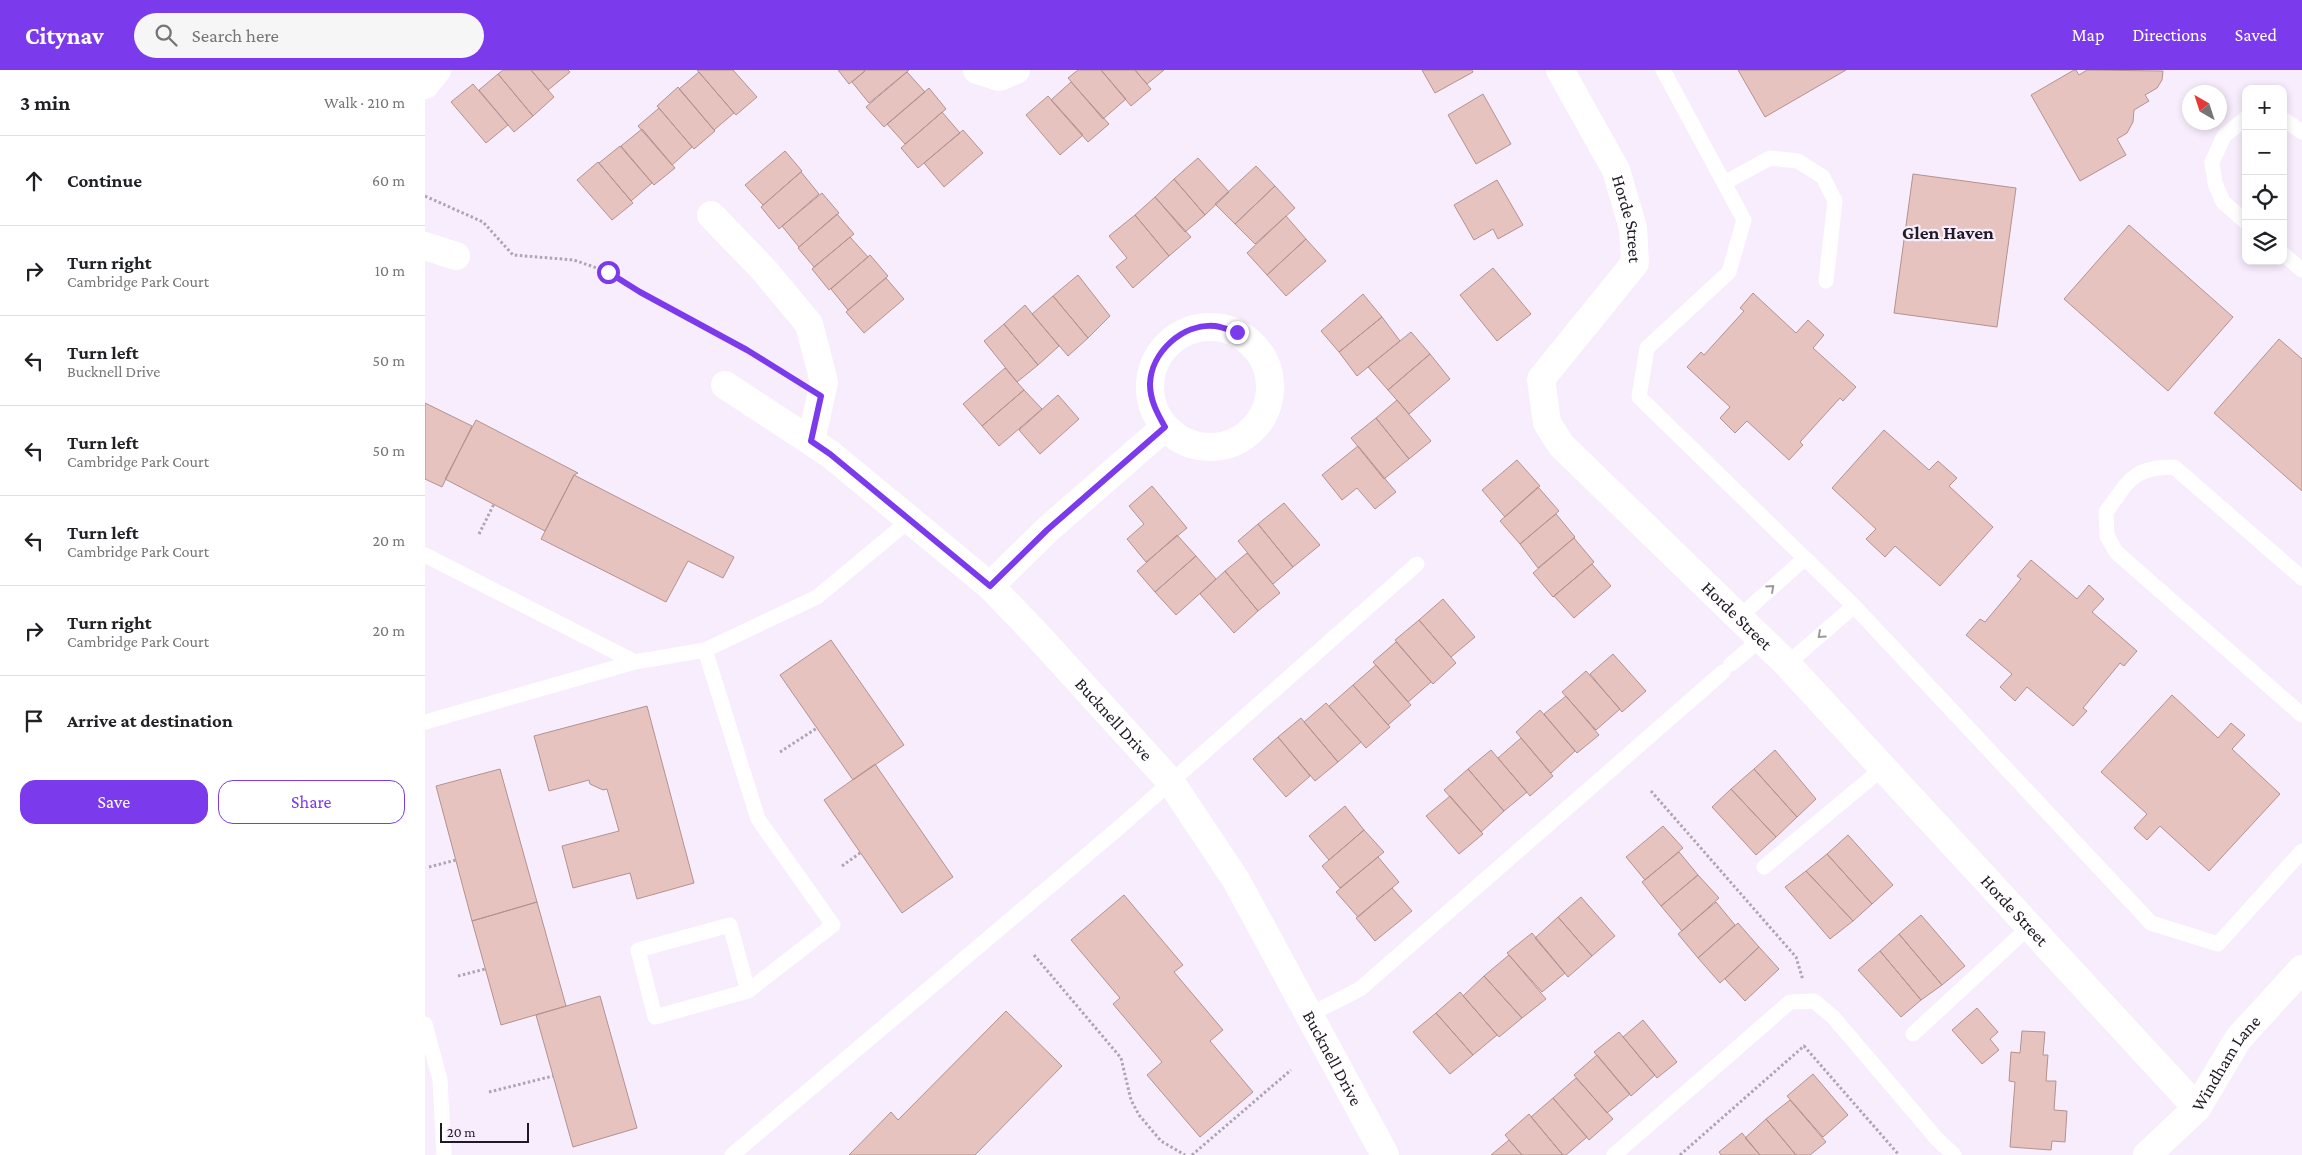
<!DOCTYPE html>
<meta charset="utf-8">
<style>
:root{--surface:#fff;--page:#f6f6f6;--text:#202124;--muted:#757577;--line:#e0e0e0;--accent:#7c3aed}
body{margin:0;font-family:"Crimson Pro",serif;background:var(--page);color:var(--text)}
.controls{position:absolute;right:15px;top:15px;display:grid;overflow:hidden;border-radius:10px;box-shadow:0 2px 8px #0003}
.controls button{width:45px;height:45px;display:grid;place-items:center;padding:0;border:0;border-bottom:1px solid var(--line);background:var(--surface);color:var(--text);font:25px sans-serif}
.compass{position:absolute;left:1757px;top:15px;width:45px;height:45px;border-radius:50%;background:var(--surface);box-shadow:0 2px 8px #0003;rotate:321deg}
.scale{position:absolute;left:15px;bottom:12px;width:89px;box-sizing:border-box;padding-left:5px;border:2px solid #201a24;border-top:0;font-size:14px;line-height:18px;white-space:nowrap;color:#201a24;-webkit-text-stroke:4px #f8edfd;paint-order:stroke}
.stop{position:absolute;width:15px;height:15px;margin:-11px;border:4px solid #7c3aed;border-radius:50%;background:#fff}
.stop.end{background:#7c3aed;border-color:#fff;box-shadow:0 1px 5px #0008}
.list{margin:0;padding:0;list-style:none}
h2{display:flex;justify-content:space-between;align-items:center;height:65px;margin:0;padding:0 20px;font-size:21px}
h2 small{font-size:16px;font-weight:400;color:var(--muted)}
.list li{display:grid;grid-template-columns:32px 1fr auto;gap:15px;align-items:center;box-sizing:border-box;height:90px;padding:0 20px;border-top:1px solid var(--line)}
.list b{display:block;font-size:19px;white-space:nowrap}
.list p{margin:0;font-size:16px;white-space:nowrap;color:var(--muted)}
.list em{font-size:16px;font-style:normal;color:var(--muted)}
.actions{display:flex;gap:10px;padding:15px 20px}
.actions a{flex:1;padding:11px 0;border:1px solid var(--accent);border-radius:15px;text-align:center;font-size:18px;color:var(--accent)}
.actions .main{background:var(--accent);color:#fff}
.icon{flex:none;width:28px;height:28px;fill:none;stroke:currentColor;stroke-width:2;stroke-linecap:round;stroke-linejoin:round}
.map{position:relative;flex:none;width:1877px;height:1085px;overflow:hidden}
header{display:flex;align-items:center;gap:30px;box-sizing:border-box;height:70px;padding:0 25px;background:var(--accent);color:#fff}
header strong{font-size:24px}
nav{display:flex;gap:28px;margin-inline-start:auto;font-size:18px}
.search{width:350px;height:45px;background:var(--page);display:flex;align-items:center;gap:12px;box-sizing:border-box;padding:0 18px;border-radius:28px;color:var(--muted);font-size:19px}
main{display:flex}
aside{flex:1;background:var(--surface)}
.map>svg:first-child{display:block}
.building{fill:#e7c3c0;stroke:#b3928f}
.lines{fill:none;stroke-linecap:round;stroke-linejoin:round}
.path{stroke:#aea4b2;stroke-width:3;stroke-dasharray:2.5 2.5;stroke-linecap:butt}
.service{stroke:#fff;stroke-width:15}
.minor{stroke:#fff;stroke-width:28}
.oneway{stroke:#9b989c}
.route{stroke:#7c3aed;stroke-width:6}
.labels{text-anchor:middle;stroke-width:4.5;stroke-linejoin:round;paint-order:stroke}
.street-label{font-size:18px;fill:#201a24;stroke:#f8edfd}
.neighbourhood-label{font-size:19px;font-weight:bold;fill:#201a24;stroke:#f8edfd}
</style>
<header>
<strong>Citynav</strong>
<div class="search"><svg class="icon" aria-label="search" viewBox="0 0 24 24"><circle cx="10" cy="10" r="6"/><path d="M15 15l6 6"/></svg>Search here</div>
<nav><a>Map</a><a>Directions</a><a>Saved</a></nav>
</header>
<main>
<aside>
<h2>3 min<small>Walk · 210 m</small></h2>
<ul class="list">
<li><svg class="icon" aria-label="ahead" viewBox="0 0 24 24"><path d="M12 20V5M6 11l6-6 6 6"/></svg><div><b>Continue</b></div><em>60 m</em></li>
<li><svg class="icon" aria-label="right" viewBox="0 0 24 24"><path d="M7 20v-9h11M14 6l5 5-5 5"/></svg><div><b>Turn right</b><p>Cambridge Park Court</p></div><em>10 m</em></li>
<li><svg class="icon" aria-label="left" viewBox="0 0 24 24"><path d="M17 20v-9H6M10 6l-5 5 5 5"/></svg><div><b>Turn left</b><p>Bucknell Drive</p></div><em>50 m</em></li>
<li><svg class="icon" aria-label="left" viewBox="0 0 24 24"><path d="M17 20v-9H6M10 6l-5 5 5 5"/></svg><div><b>Turn left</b><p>Cambridge Park Court</p></div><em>50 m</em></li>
<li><svg class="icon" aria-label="left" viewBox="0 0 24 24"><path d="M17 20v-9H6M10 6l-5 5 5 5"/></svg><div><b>Turn left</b><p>Cambridge Park Court</p></div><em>20 m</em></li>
<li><svg class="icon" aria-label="right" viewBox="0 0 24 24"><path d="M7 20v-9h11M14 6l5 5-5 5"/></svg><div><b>Turn right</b><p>Cambridge Park Court</p></div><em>20 m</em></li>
<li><svg class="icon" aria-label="arrive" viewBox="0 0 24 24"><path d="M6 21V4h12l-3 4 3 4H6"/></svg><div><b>Arrive at destination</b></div></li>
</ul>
<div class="actions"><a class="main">Save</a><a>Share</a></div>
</aside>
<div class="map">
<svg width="1877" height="1085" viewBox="0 0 1877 1085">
<rect width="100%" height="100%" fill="#f8edfd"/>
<path class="building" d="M78,0H106L129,27L108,46L73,4Z
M106,0H143L145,2L123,20Z
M272,0H308L332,27L311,45Z
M413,0H441L424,14Z
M441,0H484L444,33L427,12Z
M653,0H676L701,29L678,49L643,8Z
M676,0H710L726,19L706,36Z
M710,0H739L722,14Z
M997,0H1047L1048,2L1010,23Z
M1313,0H1421L1340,47Z
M1649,0H1651L1654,5L1662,0L1738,1L1737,10L1732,18L1720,25L1724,31L1709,40L1708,52L1702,63L1692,69L1701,85L1655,111L1606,25Z
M274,2L309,43L289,60L254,19Z
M482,2L500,22L459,57L441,37Z
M73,4L108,46L89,62L54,20Z
M646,12L684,54L663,72L626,30Z
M48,14L83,55L61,73L26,32Z
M253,17L290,61L269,79L232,36Z
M504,18L521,39L480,74L462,54Z
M1058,24L1086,74L1051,94L1023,45Z
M623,26L658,65L635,85L601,45Z
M234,38L267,77L247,95L213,56Z
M517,42L535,63L493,98L476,78Z
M217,59L250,98L229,115L196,76Z
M538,60L558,83L519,117L499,93Z
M195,76L227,113L206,131L174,93Z
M360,81L377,101L338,135L320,115Z
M773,88L804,122L780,145L749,109Z
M173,92L208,133L187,150L152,110Z
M831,96L850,116L810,154L790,134Z
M376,102L394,124L354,159L336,137Z
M1488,104L1591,118L1572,257L1469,243Z
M749,109L780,145L760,162L730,127Z
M1072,110L1098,155L1073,169L1068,159L1049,170L1029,135Z
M850,116L870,138L830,174L810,154Z
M397,123L414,143L374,177L357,156Z
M730,127L766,167L744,186L710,145Z
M412,144L429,164L389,197L373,178Z
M710,145L744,186L708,218L691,197L702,188L684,166Z
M861,146L881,169L842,205L822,183Z
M1704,155L1808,247L1743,321L1639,229Z
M425,167L443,187L404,220L387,199Z
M881,169L901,191L861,226L842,205Z
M445,185L463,206L423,240L406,219Z
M1068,198L1106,244L1072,271L1035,225Z
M653,205L685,246L663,268L628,226Z
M461,208L479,229L439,263L421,242Z
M1328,223L1371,263L1383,250L1399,265L1388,278L1431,317L1418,331L1415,328L1375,372L1378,375L1364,390L1322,351L1310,363L1295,348L1305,337L1262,297L1276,282L1279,285L1319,241L1315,238Z
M938,224L957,247L914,282L896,261Z
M628,226L663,268L643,286L607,244Z
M600,235L634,276L613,295L579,254Z
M957,247L975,271L932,306L914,282Z
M579,254L613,295L592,312L559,271Z
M986,262L1005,284L963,320L943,297Z
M1854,269L1877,289V421L1789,343Z
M1005,284L1025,309L984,344L963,320Z
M580,298L599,320L557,356L538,334Z
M599,320L617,339L574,376L557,356Z
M633,325L654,349L615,384L594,360Z
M972,330L1006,371L984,389L951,348Z
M0,333L47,356L17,417L0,409Z
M951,348L984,389L959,409L926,368Z
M51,350L153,403L149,405L120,461L20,409Z
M1459,360L1504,400L1513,391L1532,408L1524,416L1568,457L1515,516L1470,476L1460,487L1441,469L1451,459L1407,418Z
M933,376L971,422L950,439L932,418L917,430L897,405Z
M1092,390L1115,416L1080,447L1057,420Z
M149,405L309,487L298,508L263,491L241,532L116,469Z
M727,416L762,458L721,492L702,469L719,454L704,436Z
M1113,417L1134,441L1095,474L1075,451Z
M859,433L895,475L868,497L833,454Z
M1131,444L1150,467L1113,498L1095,474Z
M833,454L868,497L848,514L813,471Z
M752,465L771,486L730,522L712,501Z
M1149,468L1169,492L1128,527L1108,503Z
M822,483L855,523L833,541L800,501Z
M771,486L791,509L751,545L730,522Z
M1606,490L1652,529L1664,515L1679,529L1667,542L1712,581L1699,596L1695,593L1658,638L1662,641L1648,656L1602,617L1590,631L1575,617L1587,604L1541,565L1555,549L1560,552L1596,509L1592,506Z
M1167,494L1186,516L1149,548L1129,526Z
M800,501L833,541L809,563L775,524Z
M1018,529L1050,567L1026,587L994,550Z
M994,550L1031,593L1008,614L970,570Z
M406,570L479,675L428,710L355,605Z
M971,572L1006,612L983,632L948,592Z
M1188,584L1221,621L1197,642L1165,604Z
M951,595L986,635L963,655L928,615Z
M1161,601L1195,639L1171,660L1137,622Z
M928,615L965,657L941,678L904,636Z
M1747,625L1793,668L1806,653L1820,665L1807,679L1855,724L1784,801L1735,756L1722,770L1709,758L1722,744L1676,702Z
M1141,626L1174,665L1152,683L1119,644Z
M901,633L936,672L913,692L879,652Z
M222,636L269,813L212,829L205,803L148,818L137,776L194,761L182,719L178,720L165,714L164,710L124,721L109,666Z
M1115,640L1150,681L1126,703L1091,662Z
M876,648L913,692L890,711L853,667Z
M853,667L885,706L861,727L828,689Z
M1096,668L1128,706L1105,726L1073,688Z
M1066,680L1102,722L1079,741L1043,699Z
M1350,680L1391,729L1372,747L1329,699Z
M450,694L528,807L477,843L399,730Z
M75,699L112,832L47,851L11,716Z
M1043,699L1079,741L1056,762L1019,720Z
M1329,699L1372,747L1351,767L1306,719Z
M1306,719L1351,767L1331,785L1287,737Z
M1025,726L1058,764L1034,784L1001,746Z
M920,736L939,760L904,790L884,766Z
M1238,756L1258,778L1220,810L1201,787Z
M939,760L959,782L915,818L897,796Z
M1423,765L1468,815L1447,834L1402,784Z
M1254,782L1273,805L1236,836L1217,812Z
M1402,784L1447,834L1428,851L1381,801Z
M953,787L974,812L933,847L911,822Z
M1381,801L1428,851L1405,869L1360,817Z
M1273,805L1294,828L1257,861L1236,836Z
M967,818L987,841L950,871L931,848Z
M699,825L758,895L749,902L798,960L785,971L828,1022L775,1067L722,1005L737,992L688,934L695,928L646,870Z
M1156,827L1190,866L1167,886L1133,847Z
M112,832L141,936L76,955L47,851Z
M1291,832L1310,855L1273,888L1253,864Z
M1496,845L1540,896L1517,915L1474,864Z
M1133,847L1167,886L1143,907L1110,868Z
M1313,853L1334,877L1295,913L1273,888Z
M1107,863L1140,903L1117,922L1082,883Z
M1474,864L1517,915L1496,930L1455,881Z
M1334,877L1354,899L1320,931L1300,909Z
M1455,881L1496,930L1476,947L1433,900Z
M1084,885L1121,929L1097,948L1059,906Z
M1059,906L1097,948L1074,967L1038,926Z
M1035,922L1072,965L1048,985L1011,943Z
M175,926L212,1058L148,1077L111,945Z
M1552,938L1573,962L1565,969L1574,980L1557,994L1527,960Z
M581,941L637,996L550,1085H424L466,1042L473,1050Z
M1011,943L1048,985L1025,1004L988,962Z
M1218,950L1252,992L1232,1008L1198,967Z
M1597,961L1620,962L1618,985H1623L1621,1011H1631L1629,1040L1642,1041L1640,1072L1627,1071L1626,1080L1585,1077L1590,1012L1584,1011L1586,982L1595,983Z
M1194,962L1230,1005L1206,1026L1169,982Z
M1172,985L1205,1024L1182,1043L1149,1005Z
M1388,1004L1423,1045L1398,1067L1362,1026Z
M1151,1008L1188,1049L1164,1070L1128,1028Z
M1128,1028L1162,1067L1141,1085H1138L1106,1047Z
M1365,1030L1401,1072L1385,1085H1371L1341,1049Z
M1104,1044L1137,1084L1136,1085H1097L1080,1065Z
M1341,1049L1371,1085H1335L1320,1068Z
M1317,1063L1335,1085H1296L1294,1082Z
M1084,1070L1097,1085H1066Z"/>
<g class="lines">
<path class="path" d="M0,126L58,152L88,185L149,190L183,202L215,222L322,280L368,308
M54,464L69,434
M355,682L392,658
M1226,721L1371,887L1378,910
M417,796L435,783
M4,797L31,790
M609,885L696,988L706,1030L714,1045L736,1071L760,1085
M33,906L60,899
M64,1022L128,1006
M767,1085L866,1000
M1255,1085L1379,976L1474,1085"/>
<path class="service" d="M1238,0L1319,150L1304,202L1222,278L1214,327L1429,536L1726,853L1793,874L1877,781
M1821,48L1799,66L1787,92L1790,113L1798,132L1821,152
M1858,49L1877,62
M1299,113L1345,88L1373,91L1398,107L1410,131L1401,211
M1858,184L1877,200
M0,485L210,592
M1877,508L1749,397C1707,397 1704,411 1681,442L1682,466L1691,482L1877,645
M1313,548L1379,489
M280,580L333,749L408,855L323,921L230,947L213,880L305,855L323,921
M1306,594L1336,569
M1362,594L1429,536
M0,652L210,592L280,580L392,527L486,449
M1339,797L1458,698
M884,945L935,919L1298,602
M0,954L15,1010L19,1085
M1488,964L1604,857
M307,1085L696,756L992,494
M1189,1085L1365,932L1389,931L1408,947L1512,1069L1529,1085"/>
<g class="minor">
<path d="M552,0L574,7L591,0"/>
<path id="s1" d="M1135,0L1191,100L1208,158L1210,193L1116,309L1122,353L1136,375L1362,594L1772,1038"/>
<path d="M0,15L12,0"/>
<path d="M286,145L339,200L384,254L399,312L386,371"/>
<path d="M0,176L31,186"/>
<circle cx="785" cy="317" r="60"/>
<path id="s2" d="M300,315L405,384L565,516L614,567L745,711L811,810L960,1085"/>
<path d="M565,516L622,460L740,357"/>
<path id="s3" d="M1722,1085L1772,1038L1813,969L1877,899"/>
</g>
</g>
<defs><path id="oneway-chevron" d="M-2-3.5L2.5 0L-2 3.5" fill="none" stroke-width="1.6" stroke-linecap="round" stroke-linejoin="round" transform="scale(1.25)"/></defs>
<g class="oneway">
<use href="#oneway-chevron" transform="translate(1346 518) rotate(-42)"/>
<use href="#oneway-chevron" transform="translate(1396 565) rotate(138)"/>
</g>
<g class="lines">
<path class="route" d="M183,202L215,222L322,280L396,326L386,371L405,384L565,516L622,460L740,357C732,343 725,330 725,314C726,282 758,253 790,256C797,257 805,260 812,262"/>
</g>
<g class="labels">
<g class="street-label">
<text dy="6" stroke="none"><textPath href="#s1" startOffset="165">Horde Street</textPath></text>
<text dy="6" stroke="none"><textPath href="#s1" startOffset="675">Horde Street</textPath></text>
<text dy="6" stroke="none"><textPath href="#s2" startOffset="515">Bucknell Drive</textPath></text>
<text dy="6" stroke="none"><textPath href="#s1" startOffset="1080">Horde Street</textPath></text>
<text dy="6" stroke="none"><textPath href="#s2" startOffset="920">Bucknell Drive</textPath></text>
<text dy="6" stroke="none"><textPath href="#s3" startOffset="122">Windham Lane</textPath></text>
</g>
<g class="neighbourhood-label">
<text x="1523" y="169">Glen Haven</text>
</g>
</g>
</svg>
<div class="controls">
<button>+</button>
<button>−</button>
<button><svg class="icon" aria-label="locate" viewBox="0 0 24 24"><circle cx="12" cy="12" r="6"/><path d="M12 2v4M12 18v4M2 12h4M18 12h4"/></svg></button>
<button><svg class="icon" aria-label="layers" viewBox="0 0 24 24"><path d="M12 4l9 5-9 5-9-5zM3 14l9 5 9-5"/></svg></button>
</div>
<svg class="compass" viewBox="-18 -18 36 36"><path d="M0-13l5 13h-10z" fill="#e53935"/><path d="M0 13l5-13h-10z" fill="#757577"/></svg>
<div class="scale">20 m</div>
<div class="stop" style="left:183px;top:202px"></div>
<div class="stop end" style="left:812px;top:262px"></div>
</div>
</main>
